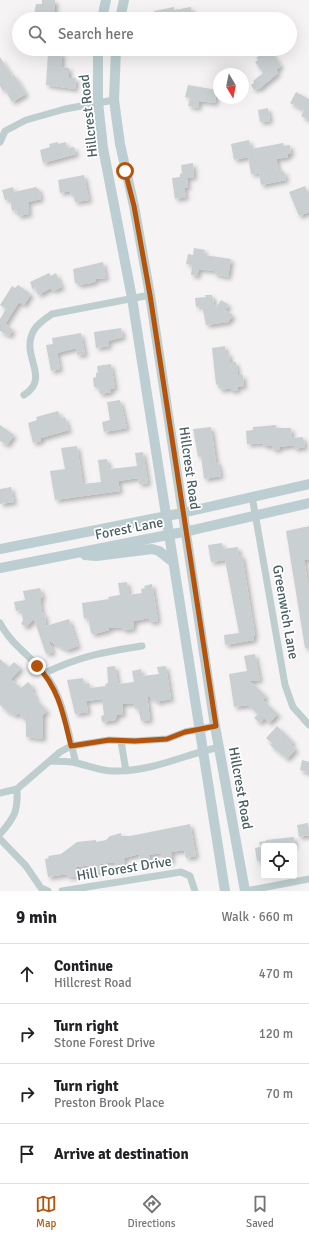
<!DOCTYPE html>
<meta charset="utf-8">
<style>
:root{--surface:#fff;--page:#f6f6f6;--text:#202124;--muted:#757577;--line:#e0e0e0;--accent:#b45309}
body{margin:0;font-family:Signika,sans-serif;background:var(--page);color:var(--text)}
.controls{position:absolute;right:12px;bottom:12px;display:grid;overflow:hidden;border-radius:4px;box-shadow:0 4px 16px #0002}
.controls button{width:36px;height:36px;display:grid;place-items:center;padding:0;border:0;border-bottom:1px solid var(--line);background:var(--surface);color:var(--text);font:20px sans-serif}
.compass{position:absolute;left:213px;top:68px;width:36px;height:36px;border-radius:50%;background:var(--surface);box-shadow:0 4px 16px #0002;rotate:170deg}
.stop{position:absolute;width:12px;height:12px;margin:-9px;border:3px solid #b45309;border-radius:50%;background:#fff}
.stop.end{background:#b45309;border-color:#fff;box-shadow:0 1px 4px #0008}
.list{margin:0;padding:0;list-style:none}
h2{display:flex;justify-content:space-between;align-items:center;height:52px;margin:0;padding:0 16px;font-size:17px}
h2 small{font-size:13px;font-weight:400;color:var(--muted)}
.list li{display:grid;grid-template-columns:26px 1fr auto;gap:12px;align-items:center;box-sizing:border-box;height:60px;padding:0 16px;border-top:1px solid var(--line)}
.list b{display:block;font-size:15px;white-space:nowrap}
.list p{margin:0;font-size:13px;white-space:nowrap;color:var(--muted)}
.list em{font-size:13px;font-style:normal;color:var(--muted)}
.icon{flex:none;width:22px;height:22px;fill:none;stroke:currentColor;stroke-width:2;stroke-linecap:round;stroke-linejoin:round}
.map{position:relative;flex:none;width:309px;height:891px;overflow:hidden}
.search{position:absolute;background:var(--surface);box-shadow:0 4px 16px #0002;left:12px;right:12px;top:12px;height:44px;display:flex;align-items:center;gap:10px;box-sizing:border-box;padding:0 14px;border-radius:22px;color:var(--muted);font-size:15px}
.sheet{height:292px;background:var(--surface)}
nav{display:flex;justify-content:space-around;align-items:center;box-sizing:border-box;height:56px;border-top:1px solid var(--line);background:var(--surface);font-size:11px;color:var(--muted)}
nav a{display:grid;justify-items:center;gap:2px}
nav .on{color:var(--accent)}
.map>svg:first-child{display:block}
.building{fill:#cad0d2;filter:url(#shadow)}
.lines{fill:none;stroke-linecap:round;stroke-linejoin:round}
.minor{stroke:#bececf;stroke-width:7}
.secondary{stroke:#bcced1;stroke-width:10}
.route{stroke:#b45309;stroke-width:5}
.labels{text-anchor:middle;stroke-width:3.5;stroke-linejoin:round;paint-order:stroke}
.street-label{font-size:14px;fill:#4a5f61;stroke:#fff}
</style>
<div class="map">
<svg width="309" height="891" viewBox="0 0 309 891">
<defs>
<filter id="shadow"><feDropShadow dx="3" dy="3" stdDeviation="2" flood-color="#0004"/></filter>
</defs>
<rect width="100%" height="100%" fill="#f5f3f4"/>
<path class="building" d="M42,0H55V16H43V19H33L36,4H42Z
M174,7V10L191,7L193,19H156L154,11Z
M260,49H269L281,66L276,70L278,73L259,89L258,88L254,90L251,85L254,83L253,81L263,73L255,62L258,60L256,58L262,53Z
M48,53H62L61,67L69,68V78H76L75,89L46,85Z
M0,57L12,76L14,75L26,94L12,102L5,89L3,91L0,86Z
M188,85L217,90L215,103L199,101L198,108L188,106L190,98L185,97Z
M296,92L309,99V120L301,116L304,110L290,103Z
M268,108L270,121L260,122L258,110Z
M249,140L251,149L283,143L284,146L290,145L291,154H288V157L276,159L279,172L284,171L286,180L261,185L259,173L251,174L248,157L234,160L231,144Z
M58,142V144L66,142L67,148L74,147L76,154L43,163L40,150L50,147L49,144Z
M193,163L194,177L187,178L188,187L184,188L186,197L175,199L172,178L180,177V174L182,173L181,165Z
M84,175L89,200L75,202L73,195H71L70,191L60,193L58,180Z
M305,186L309,196V212L299,216L289,192Z
M13,187L14,192L36,187L37,189H39L41,199L28,202L29,214L18,216L16,210L12,211L10,199L5,200L2,190Z
M194,248L205,250L204,255L231,259L228,277L214,274L215,271L199,269L197,276L191,275L192,265L186,264L188,254L193,255Z
M103,262L106,278L95,279L96,281L91,283L78,285V283H75L73,269Z
M49,273L51,276L56,273L62,287L53,291L51,288L38,295L35,287L33,290L30,282Z
M18,285L31,294L24,305L19,302L5,324L13,330L9,336L0,331V319L6,309L0,305L12,286L15,288Z
M205,295H212L215,309L221,300L229,305L225,310L233,315L228,322L206,325L202,306L196,307L195,298L206,297Z
M121,328L123,337L108,341L109,346L96,348L94,332Z
M81,333L85,354L77,355L76,348L57,353L60,369L51,371L46,345L53,344L52,338Z
M225,346L226,354L229,353L230,362H236L238,375H243L244,386L237,387L238,390L231,391V388L221,390V388L219,389L218,384L216,385L212,348Z
M111,364L115,388L110,389L111,392L100,394L98,387H94L93,378L96,377V373L98,372L97,366Z
M120,400L127,428L104,432L102,422L110,420L107,402Z
M58,411L61,419L65,417L69,430L41,438V441L33,443L28,423L37,420L36,417Z
M0,425L14,435L7,445L0,441Z
M276,425V428H291L292,438L303,437L305,447L294,449V445L279,447L280,449L273,450L272,446H264L263,443L247,444L246,431L253,430V427Z
M211,427L216,462H218L221,476L204,479L201,456L198,457L193,429Z
M77,446L83,484L101,482L98,460L107,459L109,469L137,466L135,453L143,452L148,483L139,484L138,478L118,481L120,491L55,500L50,471L65,469L61,448Z
M11,487L14,502L0,504V489Z
M309,526V559L304,560L309,588V648H305L286,531Z
M222,543L223,549L238,547L239,556L242,555L255,636H253L254,640L225,645L224,635L239,633L225,560L211,562L208,545Z
M127,582L129,595L142,593L141,589L145,588L144,586L152,584L158,621L149,622V618L134,621L133,629L122,630V627L109,628V630L94,634L91,633L88,618L84,619L82,603L109,599L108,597L120,595L118,583Z
M40,588L43,598H40L42,612L45,615L46,626L69,619L78,646L67,650L49,641L53,652L46,654L34,619L26,627L21,624L23,620L21,610L16,611L14,602L25,600L23,591Z
M255,654L260,680L250,681L266,696L263,700L278,714L269,723L264,718L260,723L254,718L258,714L248,705L234,707L229,674L247,671L244,656Z
M0,659L9,667L14,662L21,668L11,679L21,688L28,682L33,687L32,691L36,696L35,698L47,711L43,715V739L26,737V721L18,713L15,716L10,712L9,713L0,705Z
M115,666L118,684L134,682L132,671L141,669L142,676L159,674L157,667L166,666L171,699L160,701L159,703L147,695L150,720L141,721L138,708L135,709L134,703L122,704L123,714L117,715L115,720L102,722L101,716L104,715L102,699L86,701L88,712L75,714L67,680L83,678L84,684L89,683L90,688L106,686L105,684L108,683L107,667Z
M277,726L293,742L291,745L296,749L287,759L270,745L272,743L266,738Z
M302,760L309,762V773L300,770Z
M308,823L309,835L299,837L297,825Z
M190,824L196,856L186,858L184,850L171,852L172,861L163,862L161,853L149,855L150,864L141,865L139,854L124,858L125,868L116,869L115,862L100,864L101,872L92,873L91,865L76,867L77,876L68,877L67,874L48,877L45,859L49,858L48,856L61,854L77,842L96,840V842L106,840L110,836L121,833V836H130Z
M294,837L295,846H260L259,842L266,841V840Z
M264,846V860L257,861L255,848Z"/>
<g class="lines">
<path class="minor" d="M0,142L5,131L26,120L65,109L114,100
M24,395C52,377 19,356 34,330C38,323 46,318 52,314L150,295
M252,496L285,685L293,707L309,725
M0,623C12,646 30,655 45,674C64,698 68,734 76,763
M45,673C80,656 104,652 142,646
M121,741L126,771
M50,761C59,761 68,761 77,763C89,766 101,771 113,771C152,772 182,755 220,747
M0,793L17,789L60,752L71,746L109,740L135,741L167,739L185,732L215,726
M0,834C15,817 18,811 17,789
M0,839L26,866L41,888L48,891
M62,891L181,872L190,876L195,891
M246,891L309,879"/>
<path class="secondary" d="M102,19L106,0
M120,19L124,0
M98,49V102L103,148L132,298L225,891
M116,49L114,100L120,144L134,206L150,295L215,726L245,891
M0,549L182,513L309,484
M85,555L96,556L152,549L159,551L173,562
M0,568L193,530L309,503"/>
</g>
<g class="lines">
<path class="route" d="M37,666C59,688 64,717 71,746L109,740L135,741L167,739L185,732L216,726L150,295L134,206L125,171"/>
</g>
<g class="labels">
<g class="street-label">
<text transform="translate(88 116) rotate(-96)" y="5">Hillcrest Road</text>
<text transform="translate(190 468) rotate(82)" y="5">Hillcrest Road</text>
<text transform="translate(129 528) rotate(-11)" y="5">Forest Lane</text>
<text transform="translate(286 612) rotate(80)" y="5">Greenwich Lane</text>
<text transform="translate(241 788) rotate(80)" y="5">Hillcrest Road</text>
<text transform="translate(124 868) rotate(-9)" y="5">Hill Forest Drive</text>
</g>
</g>
</svg>
<div class="controls">
<button><svg class="icon" aria-label="locate" viewBox="0 0 24 24"><circle cx="12" cy="12" r="6"/><path d="M12 2v4M12 18v4M2 12h4M18 12h4"/></svg></button>
</div>
<svg class="compass" viewBox="-18 -18 36 36"><path d="M0-13l5 13h-10z" fill="#e53935"/><path d="M0 13l5-13h-10z" fill="#757577"/></svg>
<div class="stop" style="left:125px;top:171px"></div>
<div class="stop end" style="left:37px;top:666px"></div>
<div class="search"><svg class="icon" aria-label="search" viewBox="0 0 24 24"><circle cx="10" cy="10" r="6"/><path d="M15 15l6 6"/></svg>Search here</div>
</div>
<section class="sheet">
<h2>9 min<small>Walk · 660 m</small></h2>
<ul class="list">
<li><svg class="icon" aria-label="ahead" viewBox="0 0 24 24"><path d="M12 20V5M6 11l6-6 6 6"/></svg><div><b>Continue</b><p>Hillcrest Road</p></div><em>470 m</em></li>
<li><svg class="icon" aria-label="right" viewBox="0 0 24 24"><path d="M7 20v-9h11M14 6l5 5-5 5"/></svg><div><b>Turn right</b><p>Stone Forest Drive</p></div><em>120 m</em></li>
<li><svg class="icon" aria-label="right" viewBox="0 0 24 24"><path d="M7 20v-9h11M14 6l5 5-5 5"/></svg><div><b>Turn right</b><p>Preston Brook Place</p></div><em>70 m</em></li>
<li><svg class="icon" aria-label="arrive" viewBox="0 0 24 24"><path d="M6 21V4h12l-3 4 3 4H6"/></svg><div><b>Arrive at destination</b></div></li>
</ul>
</section>
<nav>
<a class="on"><svg class="icon" aria-label="map" viewBox="0 0 24 24"><path d="M3 6l6-2 6 2 6-2v14l-6 2-6-2-6 2zM9 4v14M15 6v14"/></svg>Map</a>
<a><svg class="icon" aria-label="directions" viewBox="0 0 24 24"><path d="M12 3l9 9-9 9-9-9zM9 14v-3h6M13 9l2 2-2 2"/></svg>Directions</a>
<a><svg class="icon" aria-label="saved" viewBox="0 0 24 24"><path d="M7 4h10v16l-5-4-5 4z"/></svg>Saved</a>
</nav>
